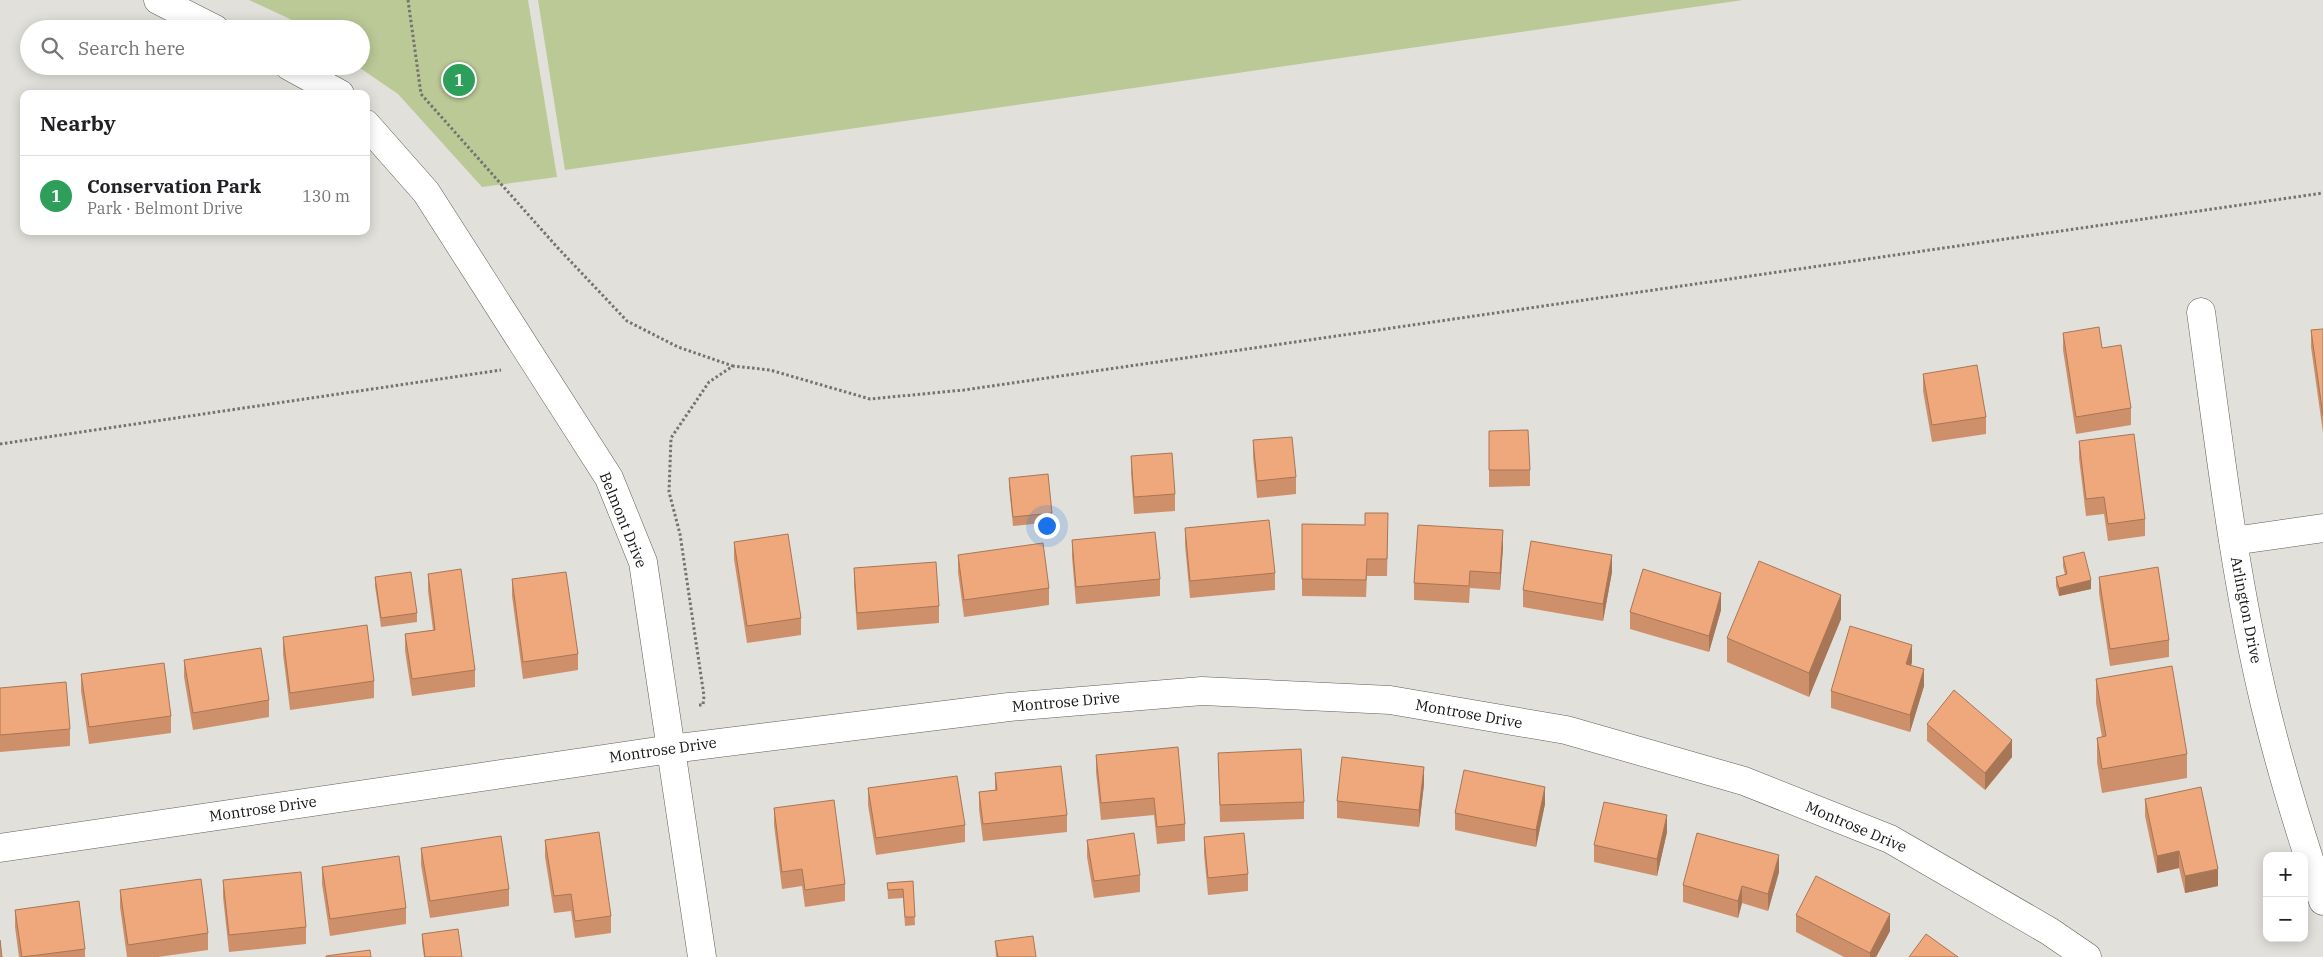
<!DOCTYPE html>
<meta charset="utf-8">
<style>
:root{--surface:#fff;--page:#f6f6f6;--text:#202124;--muted:#757577;--line:#e0e0e0;--accent:#a06128}
body{margin:0;font-family:"IBM Plex Serif",serif;background:var(--page);color:var(--text)}
.controls{position:absolute;right:15px;bottom:15px;display:grid;overflow:hidden;border-radius:10px;box-shadow:0 2px 12px #0003}
.controls button{width:45px;height:45px;display:grid;place-items:center;padding:0;border:0;border-bottom:1px solid var(--line);background:var(--surface);color:var(--text);font:25px sans-serif}
.you{position:absolute;left:1046px;top:525px;width:18px;height:18px;margin:-12px;border:4px solid #fff;border-radius:50%;background:#1a73e8;box-shadow:0 0 0 8px #1a73e833}
.badge{display:grid;place-items:center;width:32px;height:32px;border-radius:50%;background:var(--accent);color:#fff;font-size:16px;font-weight:700}
.pin{position:absolute;translate:-50% -50%;border:2px solid #fff;box-shadow:0 1px 5px #0006}
.list{margin:0;padding:0;list-style:none}
h2{display:flex;justify-content:space-between;align-items:center;height:65px;margin:0;padding:0 20px;font-size:21px}
h2 small{font-size:16px;font-weight:400;color:var(--muted)}
.list li{display:grid;grid-template-columns:32px 1fr auto;gap:15px;align-items:center;box-sizing:border-box;height:80px;padding:0 20px;border-top:1px solid var(--line)}
.list b{display:block;font-size:19px;white-space:nowrap}
.list p{margin:0;font-size:16px;white-space:nowrap;color:var(--muted)}
.list em{font-size:16px;font-style:normal;color:var(--muted)}
.icon{flex:none;width:28px;height:28px;fill:none;stroke:currentColor;stroke-width:2;stroke-linecap:round;stroke-linejoin:round}
.map{position:relative;flex:none;width:2323px;height:957px;overflow:hidden}
.search{position:absolute;background:var(--surface);box-shadow:0 2px 12px #0003;left:20px;top:20px;width:350px;height:55px;display:flex;align-items:center;gap:12px;box-sizing:border-box;padding:0 18px;border-radius:28px;color:var(--muted);font-size:19px}
.panel{position:absolute;background:var(--surface);box-shadow:0 2px 12px #0003;left:20px;top:90px;width:350px;height:145px;border-radius:10px}
.map>svg:first-child{display:block}
.green{fill:#bbc997}
.lines{fill:none;stroke-linecap:round;stroke-linejoin:round}
.minor-casing{stroke:#5f5e59;stroke-width:29}
.tertiary-casing{stroke:#5f5e59;stroke-width:29}
.path{stroke:#74736f;stroke-width:3;stroke-dasharray:2.5 2.5;stroke-linecap:butt}
.minor{stroke:#fff;stroke-width:28}
.tertiary{stroke:#fff;stroke-width:28}
.wall{fill:#ce906a}
.shaded-wall{fill:#a77656}
.building{fill:#efa87b;stroke:#a77656}
.labels{text-anchor:middle;stroke-width:5;stroke-linejoin:round;paint-order:stroke}
.street-label{font-size:15px;fill:#121210;stroke:#fff}
</style>
<div class="map">
<svg width="2323" height="957" viewBox="0 0 2323 957">
<rect width="100%" height="100%" fill="#e2e0da"/>
<path class="green" d="M249,0H528L557,177L482,187L398,94L357,66H361V29H303L290,19Z
M538,0H1743L565,170Z"/>
<g class="lines">
<defs>
<path id="minor" d="M2201,312C2219,443 2234,576 2265,705C2281,771 2301,836 2323,901
M2233,541L2323,528
M0,848L671,749L1009,707L1202,691L1390,700L1566,730L1744,781L1890,839L2049,931L2087,957"/>
<path id="tertiary" d="M158,0L215,29
M289,66L340,94
M366,124L426,192L609,478L643,562L702,957"/>
</defs>
<use href="#minor" class="minor-casing"/>
<use href="#tertiary" class="tertiary-casing"/>
<path class="path" d="M408,0L421,94L557,247L627,321L678,347L733,366
M0,444L501,370
M699,705H703L704,696L680,534L669,492L671,438L709,382L733,366L770,370L870,399L964,390L2323,193"/>
<use href="#minor" class="minor"/>
<use href="#tertiary" class="tertiary"/>
</g>
<path class="wall" d="M2323,329V433L2311,347V330Z
M2063,333L2102,348L2131,408V425L2076,434L2063,350Z
M1923,374L1986,417V434L1932,442L1923,391Z
M1489,431L1530,470V486L1489,487Z
M1253,440L1296,477V494L1257,498L1253,457Z
M2079,441L2145,519V536L2108,541L2104,514L2086,516L2079,458Z
M1131,456L1175,494V511L1134,514L1131,473Z
M1009,478L1052,513V522L1013,526L1009,487Z
M1302,524L1388,530L1387,576H1367L1366,597L1302,596Z
M1185,528L1275,573V590L1190,598L1185,545Z
M1072,540L1160,579V596L1076,604L1072,557Z
M734,542L801,618V635L747,643L734,559Z
M1503,547L1500,590L1470,588L1469,603L1414,600V583Z
M958,555L1049,588V605L964,617L958,572Z
M2063,557L2091,589L2059,596L2056,586V577L2065,575L2063,566Z
M854,568L939,606V623L857,630L854,585Z
M1612,572L1603,621L1523,607V590Z
M428,574L475,670V687L412,696L405,651V634L433,630L428,591Z
M375,577L417,613V622L381,627L375,586Z
M2099,577L2169,640V657L2110,666L2099,593Z
M512,579L578,654V670L523,679L512,596Z
M1721,610L1709,652L1630,629V612Z
M1841,619L1809,697L1727,662V638Z
M283,637L374,681V698L290,710L283,654Z
M184,660L269,700V717L193,730L184,677Z
M1912,662L1911,666L1924,686L1910,732L1831,708V691Z
M81,674L171,716V733L89,744L81,691Z
M2096,679L2187,754V778L2102,793L2097,762V738L2102,737L2096,703Z
M0,688L70,729V746L0,752Z
M1927,724L2012,757L1985,790L1927,741Z
M1178,747L1185,824V841L1157,844L1154,815L1101,820L1096,772V755Z
M1218,753L1304,802V819L1220,822Z
M995,773L1067,815V832L983,841L979,809V792L995,790Z
M1424,784L1419,827L1337,818V801Z
M868,788L965,825V842L876,855L868,805Z
M2145,799L2218,886L2185,893L2179,868L2157,873L2145,816Z
M1545,804L1536,847L1455,830V813Z
M774,808L845,884V901L805,907L802,886L782,889L774,825Z
M1667,832L1657,876L1594,862V845Z
M1204,837L1248,874V891L1208,895L1204,854Z
M545,840L611,916V933L575,938L571,911L554,913L545,857Z
M1087,840L1140,875V892L1094,898L1087,857Z
M421,848L509,889V906L430,918L421,865Z
M322,867L406,908V924L330,936L322,884Z
M1779,872L1768,911L1742,903L1738,918L1683,902V885Z
M223,880L306,927V944L229,952L223,897Z
M913,881L915,925L905,926L903,898L888,899L887,883Z
M120,890L208,933V950L158,957H127L120,907Z
M15,910L85,949V957H19L15,927Z
M1796,915L1890,931L1876,957H1844L1796,932Z
M422,934L462,957H424L422,943Z
M995,941L1036,957H996Z"/>
<path class="shaded-wall" d="M1503,530V547L1500,590V573Z
M1612,555V572L1603,621V604Z
M2091,580V589L2059,596V588Z
M1721,593V610L1709,652V636Z
M1841,595V619L1809,697V673Z
M1912,645V662L1906,681V664Z
M1924,669V686L1910,732V715Z
M2012,740V757L1985,790V773Z
M1424,767V784L1419,827V810Z
M1545,787V804L1536,847V830Z
M1667,815V832L1657,876V859Z
M2179,851V868L2157,873V856Z
M1779,855V872L1768,911V894Z
M2218,869V886L2185,893V876Z
M1742,886V903L1738,918V901Z
M1890,914V931L1876,957H1870V953Z"/>
<path class="building" d="M2099,327L2102,348L2121,345L2131,408L2076,417L2063,333Z
M2323,329V416L2311,330Z
M1977,365L1986,417L1932,425L1923,374Z
M1528,430L1530,470H1489V431Z
M2134,434L2145,519L2108,524L2104,497L2086,499L2079,441Z
M1292,437L1296,477L1257,481L1253,440Z
M1172,453L1175,494L1134,497L1131,456Z
M1048,474L1052,513L1013,517L1009,478Z
M1365,513H1388L1387,559H1367L1366,580L1302,579V524L1365,525Z
M1269,520L1275,573L1190,581L1185,528Z
M1418,525L1503,530L1500,573L1470,571L1469,586L1414,583Z
M1155,532L1160,579L1076,587L1072,540Z
M788,534L801,618L747,626L734,542Z
M1531,541L1612,555L1603,604L1523,590Z
M1043,543L1049,588L964,600L958,555Z
M2084,552L2091,580L2059,588L2056,577L2067,574L2063,557Z
M1759,561L1841,595L1809,673L1727,638Z
M936,562L939,606L857,613L854,568Z
M2158,567L2169,640L2110,649L2099,577Z
M461,569L475,670L412,679L405,634L435,630L428,574Z
M1643,569L1721,593L1709,636L1630,612Z
M411,572L417,613L381,618L375,577Z
M566,572L578,654L523,662L512,579Z
M367,625L374,681L290,693L283,637Z
M1850,626L1912,645L1906,664L1924,669L1910,715L1831,691Z
M261,648L269,700L193,713L184,660Z
M164,663L171,716L89,727L81,674Z
M2172,666L2187,754L2102,769L2097,738L2106,736L2096,679Z
M66,682L70,729L0,735V688Z
M1954,690L2012,740L1985,773L1927,724Z
M1178,747L1185,824L1157,827L1154,798L1101,803L1096,755Z
M1301,749L1304,802L1220,805L1218,753Z
M1342,757L1424,767L1419,810L1337,801Z
M1061,766L1067,815L983,824L979,792L997,790L995,773Z
M1464,770L1545,787L1536,830L1455,813Z
M957,776L965,825L876,838L868,788Z
M2201,787L2218,869L2185,876L2179,851L2157,856L2145,799Z
M834,800L845,884L805,890L802,869L782,872L774,808Z
M1604,802L1667,815L1657,859L1594,845Z
M599,832L611,916L575,921L571,894L554,896L545,840Z
M1134,833L1140,875L1094,881L1087,840Z
M1244,833L1248,874L1208,878L1204,837Z
M1697,833L1779,855L1768,894L1742,886L1738,901L1683,885Z
M501,836L509,889L430,901L421,848Z
M399,856L406,908L330,919L322,867Z
M301,872L306,927L229,935L223,880Z
M1816,876L1890,914L1870,953L1796,915Z
M201,879L208,933L128,945L120,890Z
M913,881L915,917H905L903,889L888,890L887,883Z
M79,901L85,949L22,957L15,910Z
M458,929L462,957H425L422,934Z
M1926,934L1958,957H1909Z
M1033,936L1036,957H998L995,941Z
M0,940L2,957H0Z
M370,950L371,957H326V956Z"/>
<g class="labels">
<g class="street-label">
<text transform="translate(623 520) rotate(68)" y="5">Belmont Drive</text>
<text transform="translate(2246 610) rotate(79)" y="5">Arlington Drive</text>
<text transform="translate(1066 702) rotate(-5)" y="5">Montrose Drive</text>
<text transform="translate(1469 714) rotate(10)" y="5">Montrose Drive</text>
<text transform="translate(663 750) rotate(-8)" y="5">Montrose Drive</text>
<text transform="translate(263 809) rotate(-8)" y="5">Montrose Drive</text>
<text transform="translate(1856 827) rotate(23)" y="5">Montrose Drive</text>
</g>
</g>
</svg>
<div class="controls">
<button>+</button>
<button>−</button>
</div>
<div class="you"></div>
<div class="pin badge" style="left:459px;top:80px;background:#2e9e5b">1</div>
<div class="search"><svg class="icon" aria-label="search" viewBox="0 0 24 24"><circle cx="10" cy="10" r="6"/><path d="M15 15l6 6"/></svg>Search here</div>
<section class="panel">
<h2>Nearby<small></small></h2>
<ul class="list">
<li><span class="badge" style="background:#2e9e5b">1</span><div><b>Conservation Park</b><p>Park · Belmont Drive</p></div><em>130 m</em></li>
</ul>
</section>
</div>
